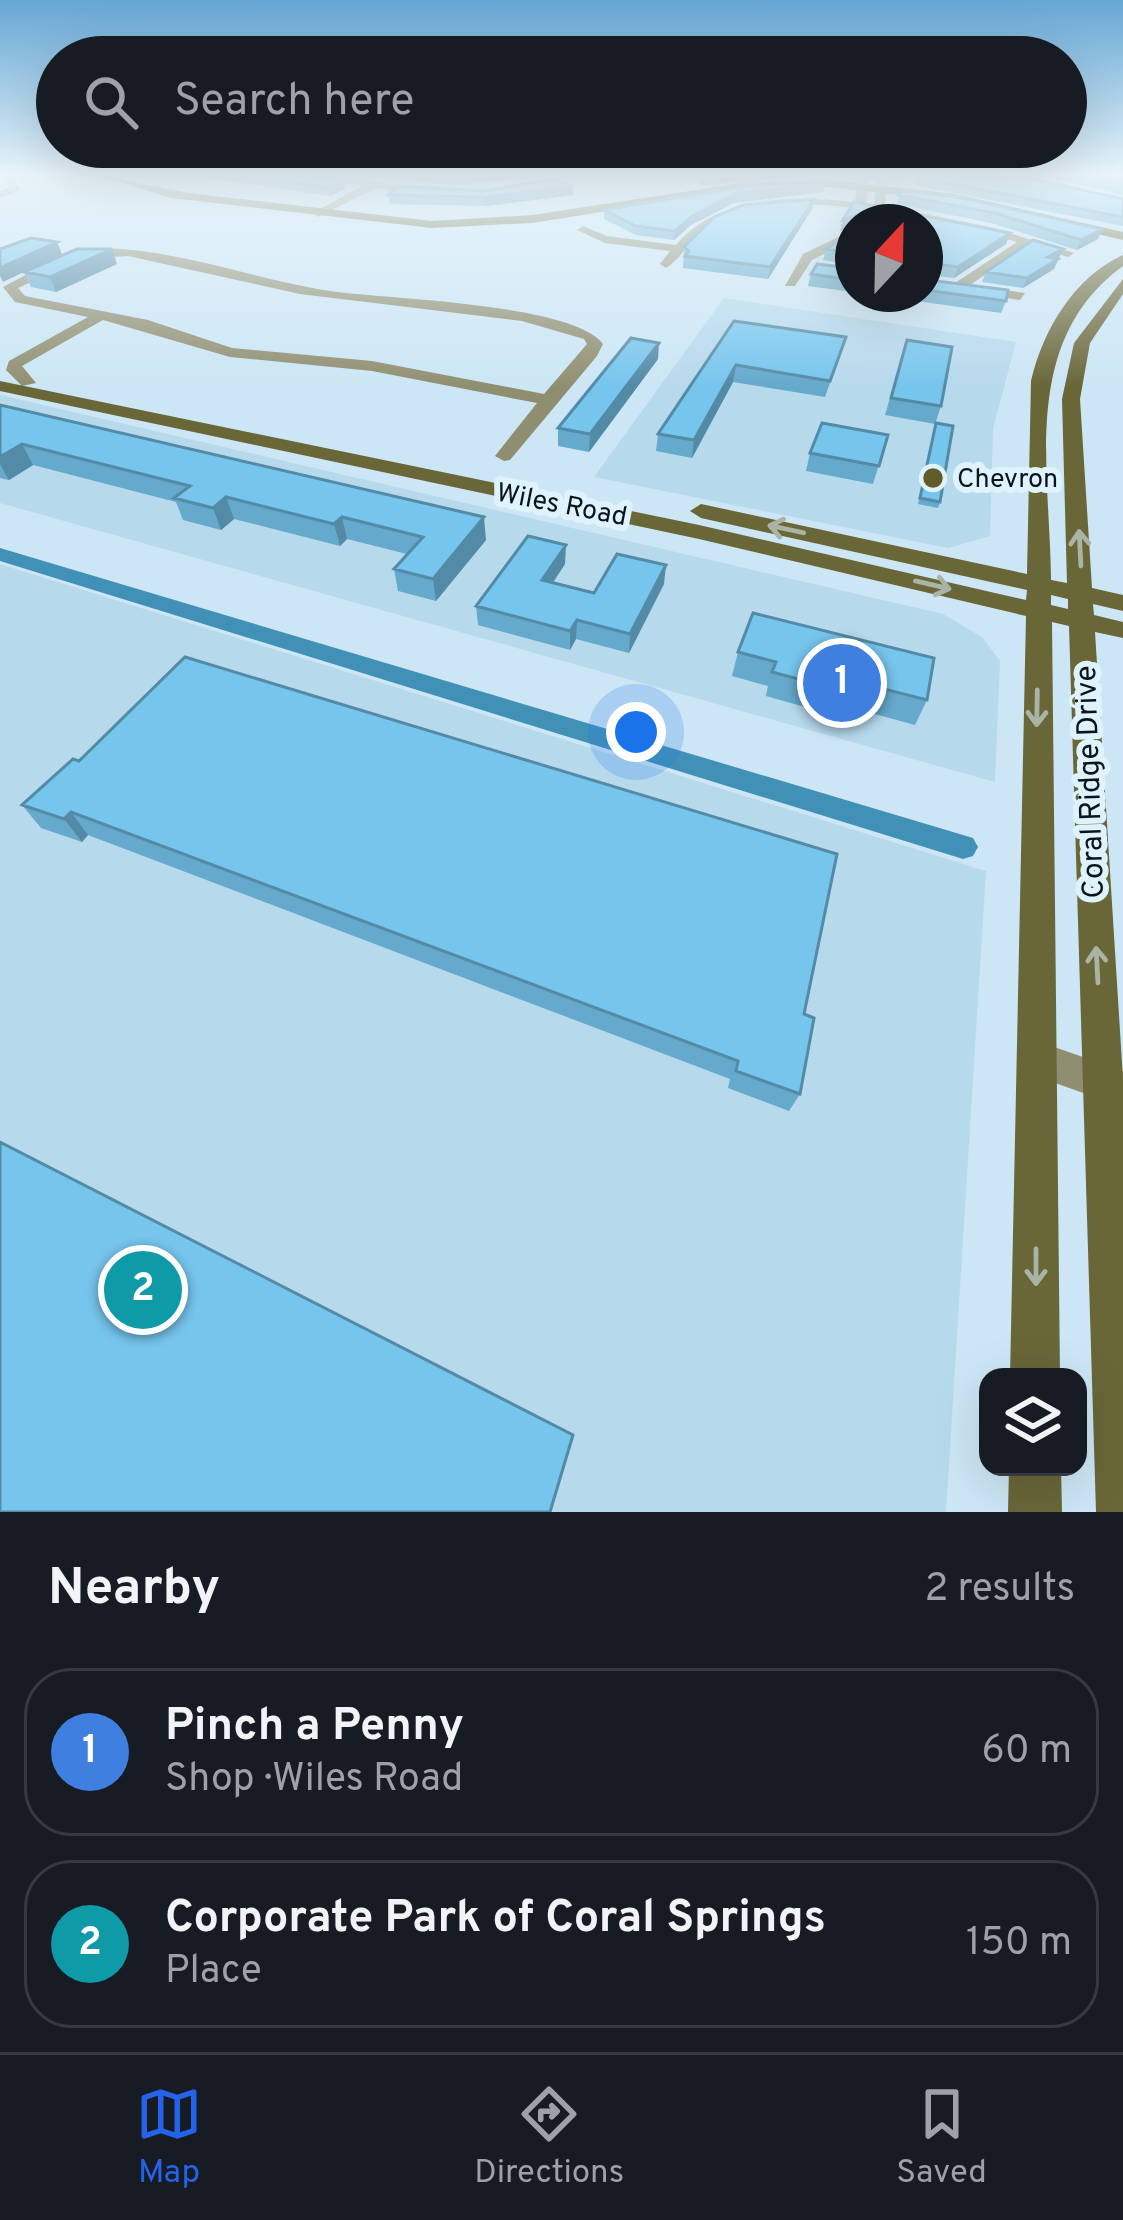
<!DOCTYPE html>
<meta charset="utf-8">
<style>
:root{--surface:#171b24;--page:#242831;--text:#f1f3f6;--muted:#9ea1a6;--line:#363941;--accent:#2563eb}
body{margin:0;font-family:Overpass,sans-serif;background:var(--page);color:var(--text)}
.controls{position:absolute;right:36px;bottom:36px;display:grid;overflow:hidden;border-radius:24px;box-shadow:0 12px 48px #0002}
.controls button{width:108px;height:108px;display:grid;place-items:center;padding:0;border:0;border-bottom:3px solid var(--line);background:var(--surface);color:var(--text);font:60px sans-serif}
.compass{position:absolute;left:835px;top:204px;width:108px;height:108px;border-radius:50%;background:var(--surface);box-shadow:0 12px 48px #0002;rotate:22deg}
.you{position:absolute;left:636px;top:732px;width:42px;height:42px;margin:-30px;border:9px solid #fff;border-radius:50%;background:#1a73e8;box-shadow:0 0 0 18px #1a73e833}
.badge{display:grid;place-items:center;width:78px;height:78px;border-radius:50%;background:var(--accent);color:#fff;font-size:39px;font-weight:700}
.pin{position:absolute;translate:-50% -50%;border:6px solid #fff;box-shadow:0 3px 12px #0006}
.list{margin:0;padding:0;list-style:none}
h2{display:flex;justify-content:space-between;align-items:center;height:156px;margin:0;padding:0 48px;font-size:51px}
h2 small{font-size:39px;font-weight:400;color:var(--muted)}
.list li{display:grid;grid-template-columns:78px 1fr auto;gap:36px;align-items:center;box-sizing:border-box;height:168px;margin:0 24px 24px;padding:0 24px;border:3px solid var(--line);border-radius:48px}
.list b{display:block;font-size:45px;white-space:nowrap}
.list p{margin:0;font-size:39px;white-space:nowrap;color:var(--muted)}
.list em{font-size:39px;font-style:normal;color:var(--muted)}
.icon{flex:none;width:66px;height:66px;fill:none;stroke:currentColor;stroke-width:2;stroke-linecap:round;stroke-linejoin:round}
.map{position:relative;flex:none;width:1123px;height:1512px;overflow:hidden}
.search{position:absolute;background:var(--surface);box-shadow:0 12px 48px #0002;left:36px;right:36px;top:36px;height:132px;display:flex;align-items:center;gap:30px;box-sizing:border-box;padding:0 42px;border-radius:66px;color:var(--muted);font-size:45px}
.sheet{height:540px;background:var(--surface)}
nav{display:flex;justify-content:space-around;align-items:center;box-sizing:border-box;height:168px;border-top:3px solid var(--line);background:var(--surface);font-size:33px;color:var(--muted)}
nav a{display:grid;justify-items:center;gap:6px}
nav .on{color:var(--accent)}
.map>svg:first-child{display:block}
.built{fill:#b7d9ec}
.lines{fill:none;stroke-linecap:round;stroke-linejoin:round}
.canal{fill:#4191b7;fill-rule:evenodd}
.street{fill:#908e70;fill-rule:evenodd}
.secondary{fill:#696638;fill-rule:evenodd}
.wall{fill:#65a9cc}
.shaded-wall{fill:#538aa6}
.building{fill:#76c5ed;stroke:#538aa6;stroke-width:3}
.oneway{stroke:#a9b4a5}
.poi-dot{fill:#605c29;stroke:#def3fe;stroke-width:4.5}
.labels{text-anchor:middle;stroke-width:12;stroke-linejoin:round;paint-order:stroke}
.far-poi-label{font-size:27px;fill:#0b1419;stroke:#def3fe;text-anchor:start}
.far-street-label{font-size:27px;fill:#0b1419;stroke:#def3fe}
.street-label{font-size:30px;fill:#0b1419;stroke:#def3fe}
</style>
<div class="map">
<svg width="1123" height="1512" viewBox="0 0 1123 1512">
<rect width="100%" height="100%" fill="#cce6f5"/>
<path class="built" d="M724,298L1016,342L993,429L990,536L948,548L594,477Z
M0,395L943,614L982,637L1000,661L995,782L0,503Z
M0,564L986,871L946,1512H0Z"/>
<g class="lines">
<path class="canal" d="M0,548L963,835L973,838L978,847L973,856L963,859L0,561Z"/>
<path class="street" d="M2,175H12L20,190L0,198V191L10,187Z
M292,175H326L437,191L432,194L376,188L318,217L314,212L363,186Z
M858,175H868L866,203L874,204L878,175H888L885,206L990,227L1074,253L1068,257L1029,245L970,285L1025,293L1020,300L925,287V279L955,283L1017,242C941,221 781,180 710,224C691,235 684,257 666,268L660,264L670,251L605,243L577,230L583,226L607,236L676,245C718,195 794,195 855,202Z
M853,230V239L812,260L795,286H785L803,254Z
M103,248C183,250 258,281 337,292C391,299 573,304 603,344L597,356L510,460L504,461L495,456L537,403L372,371L230,357L103,320L22,366L36,383L22,386L6,370L9,361L88,317L15,302L3,287L50,262ZM128,256L300,294L522,321L584,339L587,344L544,394L372,361L232,348L148,320L25,296L18,288L82,259Z
M1037,1041L1123,1071V1107L1024,1072L1019,1059L1024,1046Z"/>
<path class="secondary" d="M96,175L189,193L432,221L532,215L748,182L828,180L955,194L1123,232V240L955,201L828,187L748,189L532,223L432,228L171,198Z
M1123,255V266C1020,341 1050,468 1051,580L1067,583L1062,399L1074,343L1123,279V294L1090,343L1080,399L1092,588L1123,595V611L1093,604L1094,615L1123,622V638L1095,632L1123,1079V1512H1096L1069,626L1052,622L1060,1377H1010L1026,616L699,539L0,391V381L699,525L1026,600L1027,590L701,518L690,511L701,504L1027,574L1031,381C1043,330 1074,277 1123,255ZM1051,595L1068,599V609L1051,605Z
M1009,1467H1061L1062,1512H1008Z"/>
</g>
<path class="wall" d="M188,175H315L345,189L330,196Z
M413,175H529L527,178L454,185L414,182Z
M687,175H822L701,185Z
M1037,175H1123V195Z
M917,177L1123,199V226L914,185Z
M825,183L823,192L734,203L691,225L674,240L636,235L604,219V210Z
M903,191L1098,239L1077,250L991,223L897,204L899,195Z
M388,195H573L485,206L390,204Z
M814,199L812,209L768,279L683,268L684,247Z
M854,202L1010,233L1006,244L954,278L926,275L928,280L1006,301L1001,313L867,294H925V222H853V226L840,231L843,220Z
M853,232V265L823,260L826,249Z
M1063,249L1054,269L1023,288L982,282L986,272Z
M117,264L56,292L31,287L24,272Z
M853,268V292L808,286L811,274Z
M734,321L846,337L825,397L733,382L692,458L656,451L658,434Z
M907,340L941,406L935,424L885,415Z
M658,359L589,452L558,446V428Z
M0,405L486,540L436,601L398,591L394,569L407,554L347,539L340,546L234,519L221,530L183,520L176,502L33,465L9,480L0,478Z
M936,423L940,502L938,508L918,504Z
M888,435L873,484L806,471L810,453Z
M565,564L553,583L594,593L664,584L629,653L576,639L570,650L478,625L476,606Z
M738,652L927,700L915,725L849,707L844,718L766,696L768,686L732,676Z
M73,759L804,1014L800,1094L789,1111L728,1088L730,1079L88,835L82,842L41,828L22,805Z"/>
<path class="shaded-wall" d="M18,175H30L22,184Z
M471,175H529L527,178L454,185L453,177Z
M702,176L712,175L822,176L701,185Z
M344,180L345,189L330,196L328,188Z
M825,183L823,192L734,203L691,225L674,240L675,231L692,216L735,194Z
M573,187V195L485,206L484,197Z
M814,199L812,209L768,279L770,267Z
M857,215L853,226L840,231L843,220Z
M1102,229L1098,239L1077,250L1081,240Z
M1010,233L1006,244L954,278L958,267Z
M57,242L62,254L3,282L0,276V268Z
M112,249L117,264L56,292L50,277Z
M1063,249L1054,269L1023,288L1027,278L1048,257Z
M659,343L658,359L589,452L590,434Z
M736,365L733,382L692,458L694,440Z
M22,444L33,465L9,480L0,464V457Z
M226,497L234,519L221,530L213,508Z
M342,517L347,539L340,546L334,524Z
M484,517L486,540L436,601L433,579Z
M566,545L565,564L542,598V580Z
M666,565L664,584L629,653L630,634Z
M577,620L576,639L570,650V631Z
M71,812L88,835L82,842L64,819Z"/>
<path class="building" d="M243,175H315L344,180L328,188Z
M918,175H1017L1123,199V217L917,177Z
M1077,175H1123V186Z
M553,179L573,187L484,197L388,195L399,186L484,191Z
M825,183L735,194L692,216L675,231L636,226L604,210L750,185Z
M903,191L957,197L1102,229L1081,240L995,213L899,195Z
M814,199L770,267L685,256L689,251L684,247L714,217L743,205Z
M854,202L1010,233L958,267L929,263L925,266V222H859L857,215L843,220Z
M853,232V254L826,249Z
M31,238L57,242L0,268V249Z
M1033,240L1063,249L1048,257L1058,259L1027,278L986,272Z
M77,249H112L50,277L24,272Z
M817,264L853,268V280L811,274Z
M925,270L928,280L1008,290L1006,301L925,290Z
M734,321L846,337L830,381L736,365L694,440L658,434Z
M631,338L659,343L590,434L558,428Z
M907,340L952,347L941,406L891,398Z
M0,405L484,517L433,579L394,569L423,537L342,517L334,524L226,497L213,508L174,498L190,486L22,444L0,457Z
M822,423L888,435L879,466L810,453Z
M936,423L953,426L940,502L920,498Z
M528,536L566,545L542,580L594,593L617,554L666,565L630,634L577,620L570,631L476,606Z
M753,613L934,658L927,700L857,682L854,694L772,672L776,662L738,652Z
M185,657L837,854L804,1014L814,1018L800,1094L736,1071L738,1061L71,812L64,819L22,805L73,759L79,761Z
M0,1142L573,1435L550,1512H0Z"/>
<defs><path id="oneway-shaft" d="M-6 0H5M1.5-3L5.5 0L1.5 3" fill="none" stroke-width="1.6" stroke-linecap="round" stroke-linejoin="round" transform="scale(3)"/></defs>
<g class="oneway">
<use href="#oneway-shaft" transform="translate(786 529) rotate(-168)"/>
<use href="#oneway-shaft" transform="translate(1080 548) rotate(-93)"/>
<use href="#oneway-shaft" transform="translate(933 585) rotate(13)"/>
<use href="#oneway-shaft" transform="translate(1037 708) rotate(91)"/>
<use href="#oneway-shaft" transform="translate(1097 965) rotate(-93)"/>
<use href="#oneway-shaft" transform="translate(1036 1267) rotate(90)"/>
</g>
<linearGradient id="sky" x2="0" y2="1"><stop stop-color="#65a6d4"/><stop offset="0.45" stop-color="#e8f4fa"/><stop offset="1" stop-color="#e8f4fa" stop-opacity="0"/></linearGradient>
<rect width="1123" height="387" fill="url(#sky)"/>
<circle class="poi-dot" cx="933" cy="478" r="12"/>
<g class="labels">
<g class="far-poi-label">
<text x="957" y="487">Chevron</text>
</g>
<g class="far-street-label">
<text transform="translate(562 504) rotate(11)" y="9">Wiles Road</text>
</g>
<g class="street-label">
<text transform="translate(1089 782) rotate(-92)" y="10">Coral Ridge Drive</text>
</g>
</g>
</svg>
<div class="controls">
<button><svg class="icon" aria-label="layers" viewBox="0 0 24 24"><path d="M12 4l9 5-9 5-9-5zM3 14l9 5 9-5"/></svg></button>
</div>
<svg class="compass" viewBox="-18 -18 36 36"><path d="M0-13l5 13h-10z" fill="#e53935"/><path d="M0 13l5-13h-10z" fill="#9ea1a6"/></svg>
<div class="you"></div>
<div class="pin badge" style="left:842px;top:683px;background:#3f7fe0">1</div>
<div class="pin badge" style="left:143px;top:1290px;background:#0f9aa8">2</div>
<div class="search"><svg class="icon" aria-label="search" viewBox="0 0 24 24"><circle cx="10" cy="10" r="6"/><path d="M15 15l6 6"/></svg>Search here</div>
</div>
<section class="sheet">
<h2>Nearby<small>2 results</small></h2>
<ul class="list">
<li><span class="badge" style="background:#3f7fe0">1</span><div><b>Pinch a Penny</b><p>Shop · Wiles Road</p></div><em>60 m</em></li>
<li><span class="badge" style="background:#0f9aa8">2</span><div><b>Corporate Park of Coral Springs</b><p>Place</p></div><em>150 m</em></li>
</ul>
</section>
<nav>
<a class="on"><svg class="icon" aria-label="map" viewBox="0 0 24 24"><path d="M3 6l6-2 6 2 6-2v14l-6 2-6-2-6 2zM9 4v14M15 6v14"/></svg>Map</a>
<a><svg class="icon" aria-label="directions" viewBox="0 0 24 24"><path d="M12 3l9 9-9 9-9-9zM9 14v-3h6M13 9l2 2-2 2"/></svg>Directions</a>
<a><svg class="icon" aria-label="saved" viewBox="0 0 24 24"><path d="M7 4h10v16l-5-4-5 4z"/></svg>Saved</a>
</nav>
